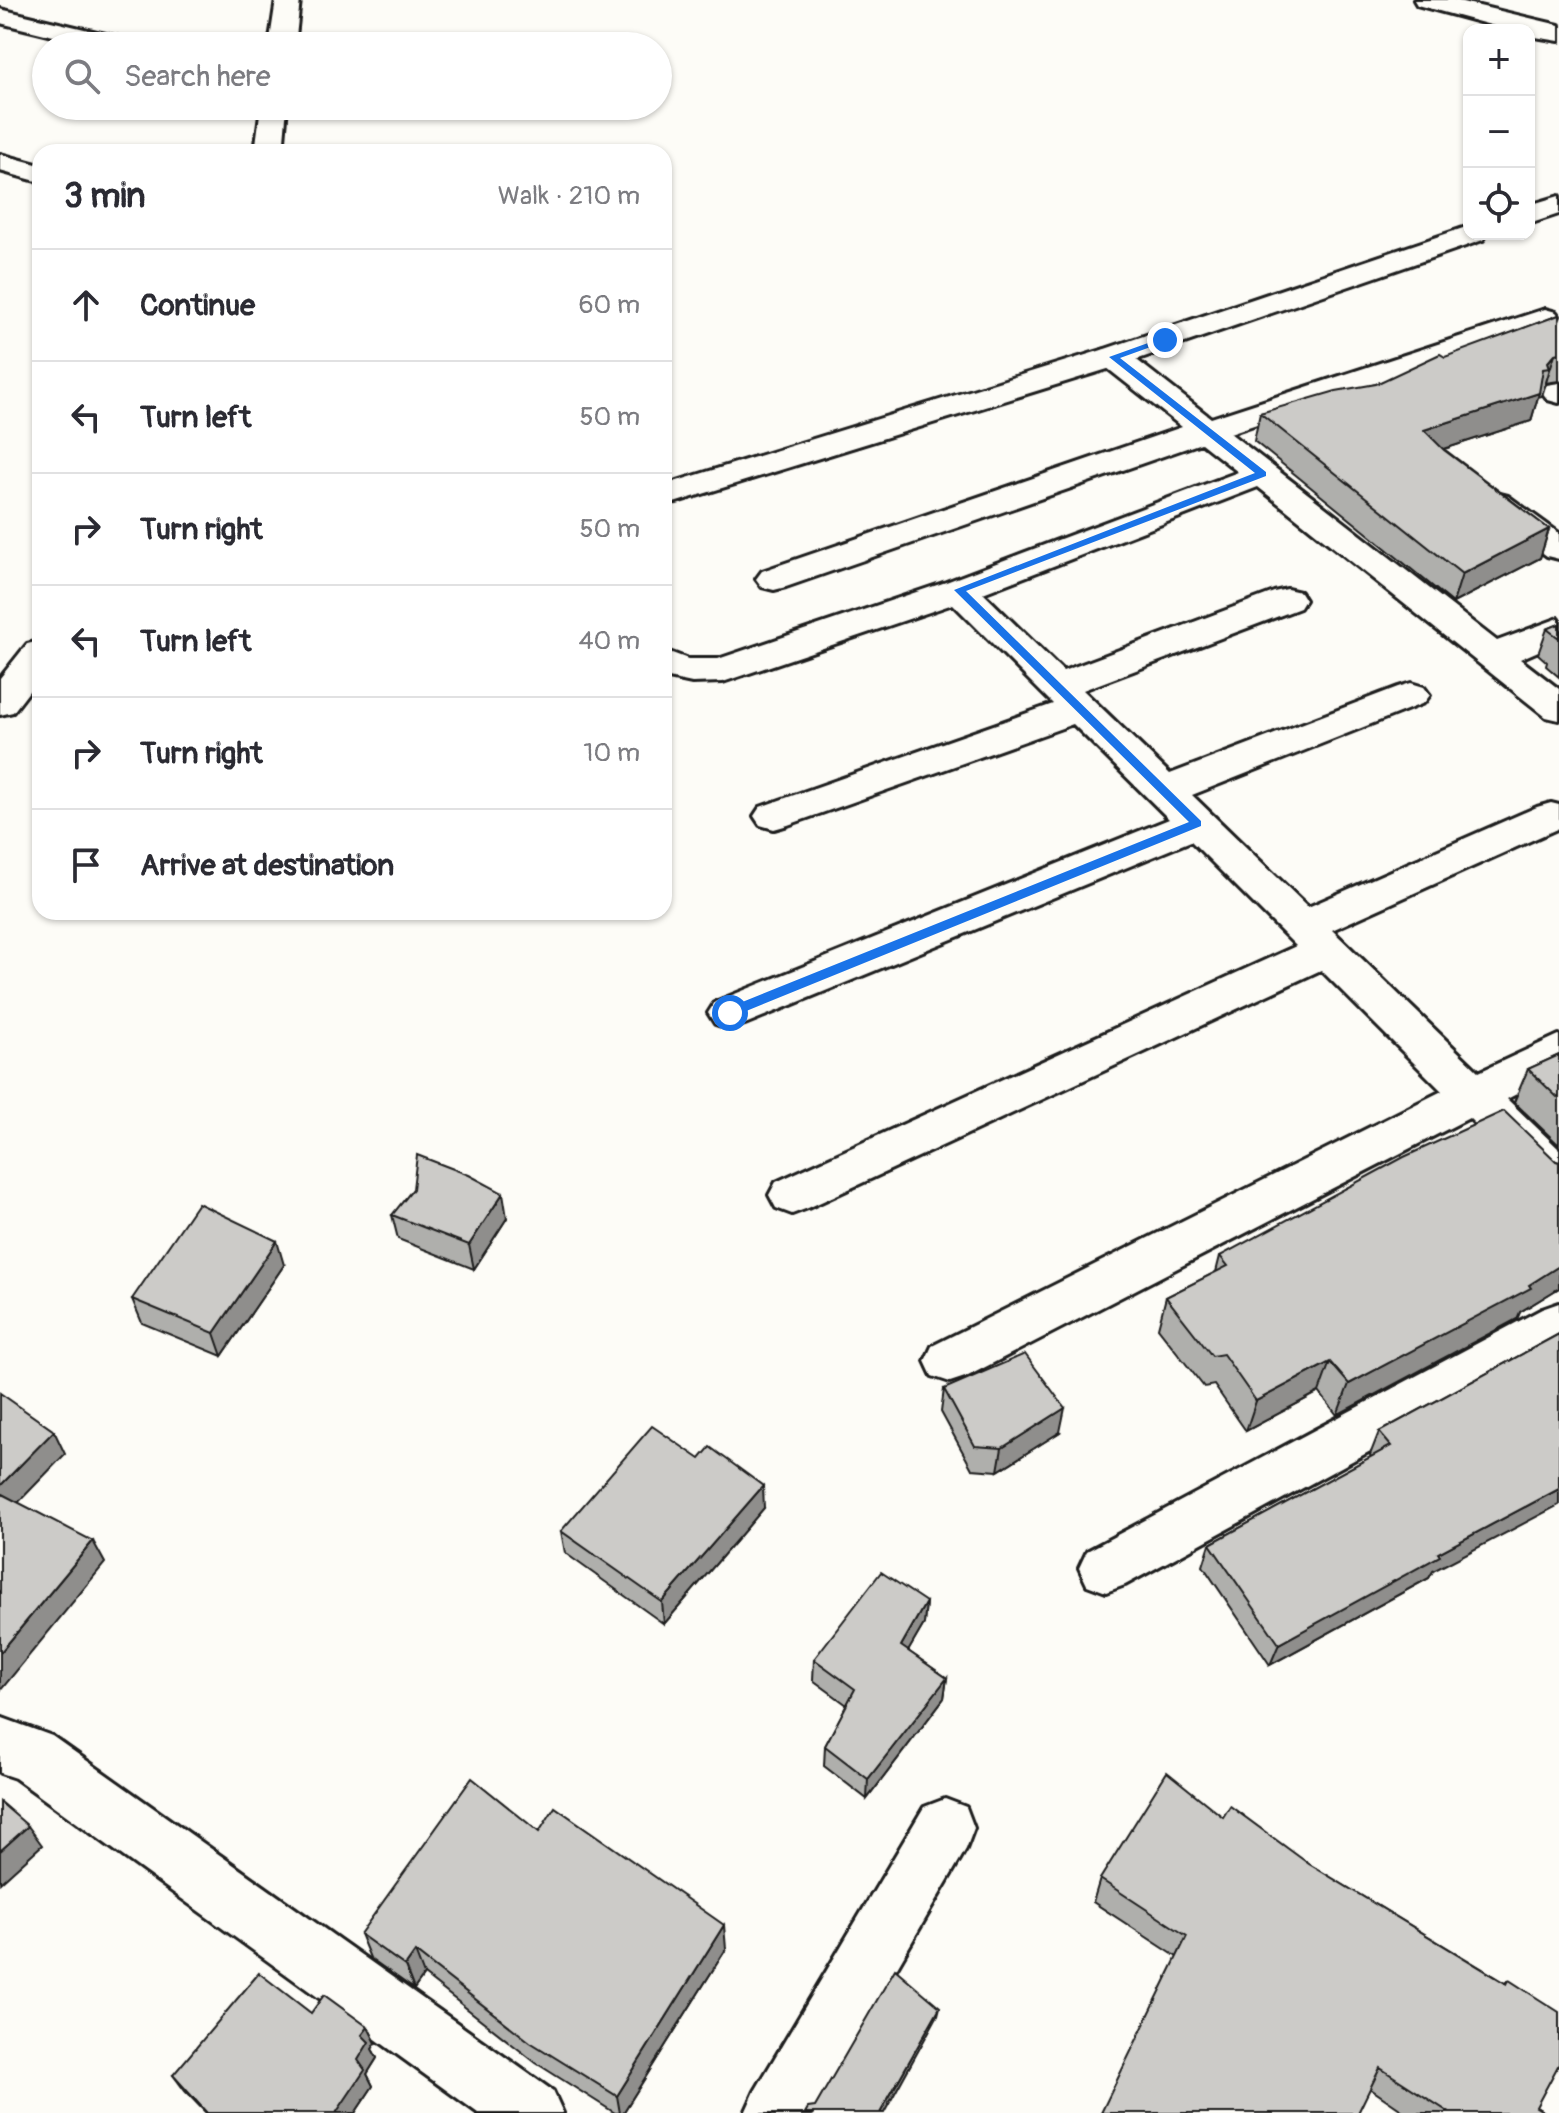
<!DOCTYPE html>
<meta charset="utf-8">
<style>
:root{--surface:#fff;--page:#f2f2f3;--text:#2b2b33;--muted:#7c7c81;--line:#e1e1e2}
body{margin:0;font-family:Pangolin,sans-serif;background:var(--page);color:var(--text)}
.controls{position:absolute;right:24px;top:24px;display:grid;overflow:hidden;border-radius:16px;box-shadow:0 2px 6px #0004}
.controls button{width:72px;height:72px;display:grid;place-items:center;padding:0;border:0;border-bottom:2px solid var(--line);background:var(--surface);color:var(--text);font:40px sans-serif}
.stop{position:absolute;width:24px;height:24px;margin:-18px;border:6px solid #1a73e8;border-radius:50%;background:#fff}
.stop.end{background:#1a73e8;border-color:#fff;box-shadow:0 2px 8px #0008}
.list{margin:0;padding:0;list-style:none}
h2{display:flex;justify-content:space-between;align-items:center;height:104px;margin:0;padding:0 32px;font-size:34px}
h2 small{font-size:26px;font-weight:400;color:var(--muted)}
.list li{display:grid;grid-template-columns:52px 1fr auto;gap:24px;align-items:center;box-sizing:border-box;height:112px;padding:0 32px;border-top:2px solid var(--line)}
.list b{display:block;font-size:30px;white-space:nowrap}
.list em{font-size:26px;font-style:normal;color:var(--muted)}
.icon{flex:none;width:44px;height:44px;fill:none;stroke:currentColor;stroke-width:2;stroke-linecap:round;stroke-linejoin:round}
.map{position:relative;flex:none;width:1559px;height:2113px;overflow:hidden}
.search{position:absolute;background:var(--surface);box-shadow:0 2px 6px #0004;left:32px;top:32px;width:640px;height:88px;display:flex;align-items:center;gap:20px;box-sizing:border-box;padding:0 28px;border-radius:44px;color:var(--muted);font-size:30px}
.panel{position:absolute;background:var(--surface);box-shadow:0 2px 6px #0004;left:32px;top:144px;width:640px;height:776px;border-radius:24px}
.map>svg:first-child{display:block}
.lines{fill:none;stroke-linecap:round;stroke-linejoin:round}
.street-casing{stroke:#1c1c1c;stroke-width:6}
.secondary-casing{stroke:#1c1c1c;stroke-width:6}
.street{fill:#fdfcf7;fill-rule:evenodd}
.secondary{fill:#fdfcf7;fill-rule:evenodd}
.wall{fill:#afafac;stroke:#1c1c1c;stroke-width:2}
.shaded-wall{fill:#8f8e8c;stroke:#1c1c1c;stroke-width:2}
.building{fill:#cccbc8;stroke:#1c1c1c;stroke-width:2}
.route{fill:#1a73e8}
</style>
<div class="map">
<svg width="1559" height="2113" viewBox="0 0 1559 2113">
<rect width="100%" height="100%" fill="#fdfcf7"/>
<filter id="ink" filterUnits="userSpaceOnUse"><feTurbulence type="fractalNoise" baseFrequency=".0125" numOctaves="2"/><feDisplacementMap in="SourceGraphic" scale="16" xChannelSelector="R" yChannelSelector="G"/><feConvolveMatrix kernelMatrix="1 2 1 2 8 2 1 2 1" color-interpolation-filters="sRGB"/></filter>
<g filter="url(#ink)">
<g class="lines">
<defs>
<path id="street" d="M0,9L135,41L139,46H94L0,23Z
M0,154L40,165V182L0,171Z
M1545,309L1556,312L1559,316L1556,324L1230,433L1497,641L1559,618V642L1520,659L1559,689V720L1546,717L1258,487L983,593L1063,671L1274,592L1287,589L1300,592L1305,600L1300,608L1083,690L1170,774L1398,687L1411,683L1424,687L1430,695L1424,703L1192,795L1308,907L1537,807L1551,803L1559,805V828L1332,930L1479,1072L1559,1035V1072L1507,1099L1559,1149V1196L1543,1191L1469,1118L968,1376L950,1382L932,1376L925,1361L932,1346L1442,1091L1321,970L808,1208L792,1214L776,1208L769,1195L776,1182L1296,946L1191,841L745,1024L730,1029L715,1024L708,1013L715,1002L1169,819L1073,724L788,825L774,829L760,825L754,816L760,807L1053,704L953,604L723,682L692,683L664,677V650L688,659H718L946,582L1238,472L1201,443L786,587L774,590L762,587L756,579L762,571L1182,427L1102,364L1097,357L1102,350L1113,348L1124,350L1211,418Z
M1559,383V403L1548,400L1542,392L1547,385Z
M1496,493L1508,496L1559,533V559L1547,556L1484,510L1479,503L1484,496Z
M1559,1303V1348L1125,1585L1106,1592L1087,1585L1079,1568L1087,1551L1542,1309Z
M0,1717L52,1736L553,2091L563,2113H478L15,1778L0,1773Z
M945,1799L966,1807L974,1828L966,1849L812,2113H745L755,2091L924,1807Z"/>
<path id="secondary" d="M276,0H300L295,46H269Z
M1414,0H1454L1559,25V41L1529,36V30H1509L1417,5Z
M261,106H287L283,152H255Z
M1559,196V214L1529,224V205Z
M1469,226V234H1487L1483,240L1124,364L664,506V485L1102,350Z
M40,641V677L13,712L0,715V678L27,644Z"/>
</defs>
<use href="#street" class="street-casing"/>
<use href="#secondary" class="secondary-casing"/>
<use href="#street" class="street"/>
<use href="#secondary" class="secondary"/>
</g>
<path class="wall" d="M1559,315V381L1546,383L1542,396L1538,397L1531,421L1444,449L1549,529L1540,558L1453,603L1254,441L1260,413L1376,384Z
M1559,624V677L1546,666L1547,662L1538,654L1547,629Z
M1559,1055V1145L1514,1102L1528,1069Z
M1556,1161L1559,1162V1288L1520,1312L1517,1319L1337,1415L1319,1392L1246,1431L1214,1385L1204,1387L1158,1328L1166,1297L1216,1272L1220,1256Z
M392,1215L507,1218L474,1269L398,1239Z
M284,1265L222,1356L142,1323L132,1299Z
M1559,1334L1429,1578L1270,1665L1203,1566L1210,1544L1371,1457L1370,1455L1379,1432Z
M944,1389L1060,1432L998,1471L972,1469L941,1412Z
M700,1459L764,1508L664,1624L565,1553L561,1531Z
M926,1602L924,1624L908,1651L947,1678L944,1698L867,1799L824,1766L825,1746L847,1705L813,1680L814,1659Z
M1223,1817L1309,1864L1506,1983L1509,1980L1536,2107L1546,2113H1406L1177,1957L1093,1902L1100,1879Z
M539,1832L726,1949L623,2113H615L536,2063L424,1975L414,1989L370,1958L360,1934Z
M311,2013L368,2027L376,2043L372,2049L377,2058L367,2074L373,2086L355,2113H206L185,2091L173,2075Z"/>
<path class="shaded-wall" d="M1555,354L1546,382V383L1550,368L1548,362Z
M1539,393L1531,421L1416,458L1424,430Z
M1549,529L1540,558L1453,603L1462,574Z
M503,1193L507,1218L474,1269L469,1245Z
M277,1241L284,1265L222,1356L214,1333Z
M1559,1266V1288L1520,1312L1517,1319L1337,1415L1349,1384L1529,1285Z
M1330,1362L1319,1392L1246,1431L1256,1401Z
M1065,1408L1060,1432L998,1471L1002,1448Z
M54,1431L65,1454L8,1513L0,1499V1486Z
M763,1486L764,1508L664,1624L662,1602Z
M1559,1489V1505L1433,1571L1429,1578L1270,1665L1279,1644L1438,1553Z
M93,1541L105,1563L0,1691V1653Z
M926,1602L924,1624L899,1667L901,1646Z
M947,1678L944,1698L867,1799L868,1779Z
M28,1826L42,1845L0,1883V1851Z
M724,1925L726,1949L623,2113H620L617,2096Z
M415,1952L424,1975L414,1989L405,1966Z
M940,2007L938,2015L884,2113H880Z
M368,2027L376,2043L372,2049L377,2058L367,2074L373,2086L355,2113H336L358,2060L362,2035Z"/>
<path class="building" d="M1559,315V353L1555,354L1548,362L1550,368L1543,369L1539,393L1424,430L1444,450L1549,529L1462,574L1260,413L1336,391L1376,384L1440,354L1445,357Z
M1559,624V638L1547,629Z
M1559,1055V1099L1528,1069Z
M1504,1111L1556,1161L1559,1162V1266L1529,1285L1531,1288L1349,1384L1330,1362L1256,1401L1223,1354L1212,1356L1166,1297L1228,1266L1220,1256L1404,1157Z
M417,1155L469,1175L503,1193L469,1245L392,1215L413,1189Z
M198,1203L277,1241L214,1333L132,1299Z
M1559,1334V1489L1438,1553L1440,1556L1279,1644L1210,1544L1391,1446L1379,1432Z
M1025,1354L1065,1408L1002,1448L975,1446L944,1389Z
M0,1393L54,1431L0,1486Z
M652,1426L700,1459L710,1447L763,1486L662,1602L561,1531Z
M0,1493L93,1541L0,1653Z
M881,1572L926,1602L901,1646L947,1678L868,1779L825,1746L855,1689L814,1659Z
M1167,1772L1223,1817L1230,1806L1309,1864L1507,1984L1509,1980L1559,2012V2064L1536,2107L1546,2113H1450L1380,2068L1358,2113H1101L1187,1936L1100,1879Z
M472,1778L539,1832L555,1807L724,1925L617,2096L530,2042L415,1952L405,1966L360,1934Z
M0,1802L28,1826L0,1851Z
M895,1969L940,2007L880,2113H805L808,2108L815,2107Z
M259,1973L311,2013L324,1995L368,2027L362,2035L369,2042L358,2060L365,2070L336,2113H207L173,2075Z"/>
</g>
<path class="route" d="M1162,338L1170,340L1120,358L1266,472V476L966,591L1201,821V826L734,1016H725V1009L1189,822L954,590L1255,473L1109,357Z"/>
</svg>
<div class="controls">
<button>+</button>
<button>−</button>
<button><svg class="icon" aria-label="locate" viewBox="0 0 24 24"><circle cx="12" cy="12" r="6"/><path d="M12 2v4M12 18v4M2 12h4M18 12h4"/></svg></button>
</div>
<div class="stop" style="left:730px;top:1013px"></div>
<div class="stop end" style="left:1165px;top:340px"></div>
<div class="search"><svg class="icon" aria-label="search" viewBox="0 0 24 24"><circle cx="10" cy="10" r="6"/><path d="M15 15l6 6"/></svg>Search here</div>
<section class="panel">
<h2>3 min<small>Walk · 210 m</small></h2>
<ul class="list">
<li><svg class="icon" aria-label="ahead" viewBox="0 0 24 24"><path d="M12 20V5M6 11l6-6 6 6"/></svg><div><b>Continue</b></div><em>60 m</em></li>
<li><svg class="icon" aria-label="left" viewBox="0 0 24 24"><path d="M17 20v-9H6M10 6l-5 5 5 5"/></svg><div><b>Turn left</b></div><em>50 m</em></li>
<li><svg class="icon" aria-label="right" viewBox="0 0 24 24"><path d="M7 20v-9h11M14 6l5 5-5 5"/></svg><div><b>Turn right</b></div><em>50 m</em></li>
<li><svg class="icon" aria-label="left" viewBox="0 0 24 24"><path d="M17 20v-9H6M10 6l-5 5 5 5"/></svg><div><b>Turn left</b></div><em>40 m</em></li>
<li><svg class="icon" aria-label="right" viewBox="0 0 24 24"><path d="M7 20v-9h11M14 6l5 5-5 5"/></svg><div><b>Turn right</b></div><em>10 m</em></li>
<li><svg class="icon" aria-label="arrive" viewBox="0 0 24 24"><path d="M6 21V4h12l-3 4 3 4H6"/></svg><div><b>Arrive at destination</b></div></li>
</ul>
</section>
</div>
